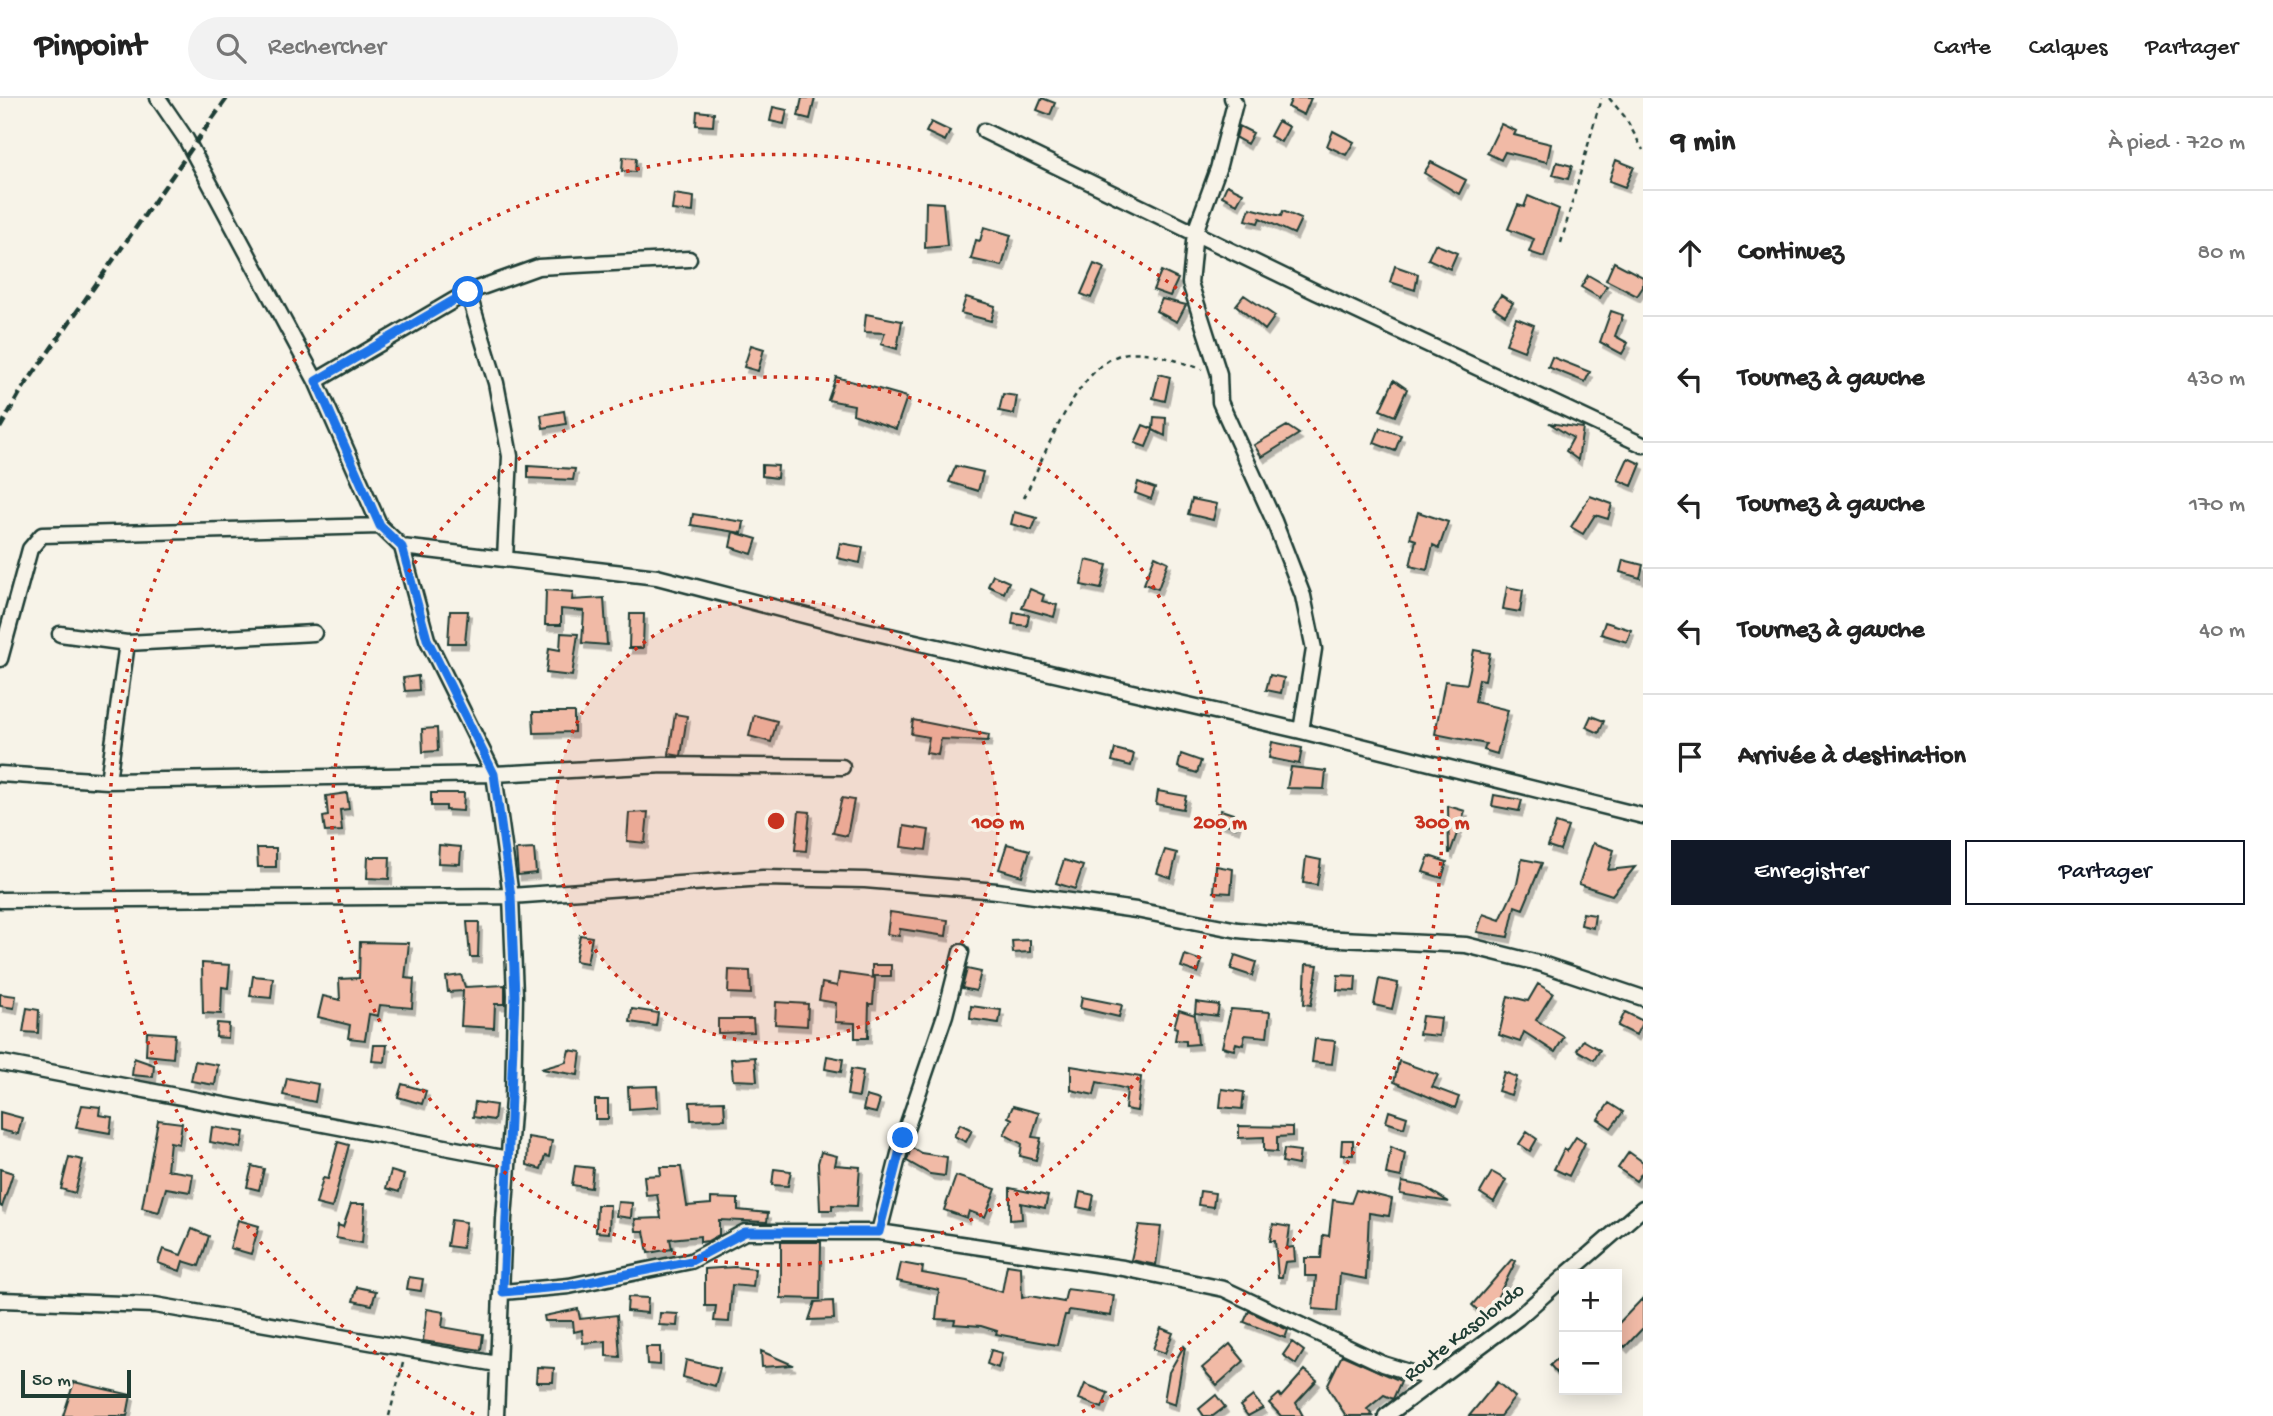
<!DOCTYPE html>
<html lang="fr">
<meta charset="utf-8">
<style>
:root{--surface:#fff;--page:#f2f2f2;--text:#222;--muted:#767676;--line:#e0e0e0;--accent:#111827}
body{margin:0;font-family:"Gochi Hand",sans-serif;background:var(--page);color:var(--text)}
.controls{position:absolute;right:21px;bottom:21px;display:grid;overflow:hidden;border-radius:0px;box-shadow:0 4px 18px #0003}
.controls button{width:63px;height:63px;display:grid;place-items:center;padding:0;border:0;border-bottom:2px solid var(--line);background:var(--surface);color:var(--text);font:35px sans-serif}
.scale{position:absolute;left:21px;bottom:18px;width:110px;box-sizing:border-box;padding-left:7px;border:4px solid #1f3d34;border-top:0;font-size:19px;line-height:24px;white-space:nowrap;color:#1f3d34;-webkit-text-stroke:5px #f7f3e8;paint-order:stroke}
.stop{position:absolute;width:21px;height:21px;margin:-16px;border:5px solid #1a73e8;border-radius:50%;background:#fff}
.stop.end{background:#1a73e8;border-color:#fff;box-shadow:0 2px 7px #0008}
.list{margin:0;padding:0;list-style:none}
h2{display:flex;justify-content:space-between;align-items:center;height:91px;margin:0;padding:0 28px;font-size:30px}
h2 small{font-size:23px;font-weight:400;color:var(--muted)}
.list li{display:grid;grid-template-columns:46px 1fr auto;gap:21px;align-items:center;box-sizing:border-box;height:126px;padding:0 28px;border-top:2px solid var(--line)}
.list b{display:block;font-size:26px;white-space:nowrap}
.list em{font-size:23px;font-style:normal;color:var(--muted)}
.actions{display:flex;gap:14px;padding:21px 28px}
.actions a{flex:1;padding:16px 0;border:2px solid var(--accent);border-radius:0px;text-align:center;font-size:24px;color:var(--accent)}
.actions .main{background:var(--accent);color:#fff}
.icon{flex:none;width:38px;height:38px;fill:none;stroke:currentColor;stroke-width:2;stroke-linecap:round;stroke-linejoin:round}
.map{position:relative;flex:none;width:1643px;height:1318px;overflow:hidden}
header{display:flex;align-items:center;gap:42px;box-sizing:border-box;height:98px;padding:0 35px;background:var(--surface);border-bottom:2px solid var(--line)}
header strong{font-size:33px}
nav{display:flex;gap:38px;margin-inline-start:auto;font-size:24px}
.search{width:490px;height:63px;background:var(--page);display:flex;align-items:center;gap:18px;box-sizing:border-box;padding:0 24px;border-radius:38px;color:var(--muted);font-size:26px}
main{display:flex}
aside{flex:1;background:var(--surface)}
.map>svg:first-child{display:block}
.building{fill:#f1baa6;stroke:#1f3d34;stroke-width:2;filter:url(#shadow)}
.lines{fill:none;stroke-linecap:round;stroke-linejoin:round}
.street-casing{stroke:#1f3d34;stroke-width:19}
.path{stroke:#1f3d34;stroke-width:2.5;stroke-dasharray:5 5;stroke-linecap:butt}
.street{stroke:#f7f3e8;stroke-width:14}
.rail{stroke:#1f3d34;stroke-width:4.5;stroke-dasharray:10 5;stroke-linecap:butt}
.route{stroke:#1a73e8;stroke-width:9}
.ring{fill:none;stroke:#c8321e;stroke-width:3.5;stroke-dasharray:3.5 7}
.labels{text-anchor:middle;stroke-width:7;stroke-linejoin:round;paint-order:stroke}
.street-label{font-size:21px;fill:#1f3d34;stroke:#f7f3e8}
.centre{fill:#c8321e;stroke:#f7f3e8;stroke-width:3.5}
.ring-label{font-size:21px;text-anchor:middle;font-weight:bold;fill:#c8321e;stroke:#f7f3e8;stroke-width:7;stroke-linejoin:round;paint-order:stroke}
</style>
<header>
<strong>Pinpoint</strong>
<div class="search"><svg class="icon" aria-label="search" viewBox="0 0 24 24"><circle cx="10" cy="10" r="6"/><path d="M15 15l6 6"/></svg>Rechercher</div>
<nav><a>Carte</a><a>Calques</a><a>Partager</a></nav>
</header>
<main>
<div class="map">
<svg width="1643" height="1318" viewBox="0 0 1643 1318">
<defs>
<filter id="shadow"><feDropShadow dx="3" dy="5.5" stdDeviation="0" flood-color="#0004"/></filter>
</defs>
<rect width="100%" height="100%" fill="#f7f3e8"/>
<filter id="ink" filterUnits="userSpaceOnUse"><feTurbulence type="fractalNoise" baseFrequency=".0143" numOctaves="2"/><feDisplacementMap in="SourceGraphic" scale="14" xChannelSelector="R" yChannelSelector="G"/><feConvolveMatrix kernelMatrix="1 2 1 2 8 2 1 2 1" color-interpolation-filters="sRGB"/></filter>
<g filter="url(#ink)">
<path class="building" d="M802,0H815L810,21L798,18Z
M1042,0L1055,5L1050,17L1037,12Z
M1292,0H1311L1304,17L1288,9Z
M773,9L787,12L784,26L770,23Z
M697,13L714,15L713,28L696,27Z
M1278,23L1289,29L1281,44L1270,38Z
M931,24L950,33L945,43L926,34Z
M1501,26L1516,33L1514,37L1551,46L1547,64L1505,54L1501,62L1487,55Z
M1239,28L1253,35L1247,46L1236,40Z
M1333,33L1354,44L1346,57L1327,48Z
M623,59L636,60L635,74L622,73Z
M1616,62L1634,69L1625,89L1609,83Z
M1431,64L1466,82L1459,96L1424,75Z
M1557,64L1572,68L1568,81L1553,77Z
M1227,87L1243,95L1237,106L1222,98Z
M674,96L694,99L693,114L672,112Z
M1528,98L1559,111L1544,159L1529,154L1534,141L1508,131L1518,107L1524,109Z
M926,104L943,105L947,148L925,150Z
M1250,110L1281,118L1283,113L1301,121L1294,136L1260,120L1258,125L1246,122Z
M984,129L1011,137L1002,168L971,161L976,142L980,143Z
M1435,146L1457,155L1450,171L1428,161Z
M1614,164L1643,179V189L1637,198L1606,182Z
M1094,166L1104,170L1091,200L1081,196Z
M1395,168L1418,176L1415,192L1390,184Z
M1161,173L1178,181L1170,198L1153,192Z
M1588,177L1607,188L1600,200L1581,189Z
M1244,197L1275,218L1265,232L1236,207Z
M1501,197L1513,205L1505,217L1493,209Z
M966,199L995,208L991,223L961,215Z
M1162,201L1186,207L1177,224L1156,213Z
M1611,213L1623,217L1615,238L1628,245L1622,256L1600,244Z
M866,216L902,223L897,251L881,246L885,235L864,234Z
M1516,220L1534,227L1524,253L1506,246Z
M751,247L764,251L758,273L744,269Z
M1552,259L1590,274L1585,284L1548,269Z
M1159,276L1170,279L1165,303L1153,300Z
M836,279L907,299L896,331L853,316L854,307L828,302Z
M1394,282L1407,291L1395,318L1380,312Z
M1003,296L1017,298L1014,316L999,313Z
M564,313L566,326L543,330L541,317Z
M1154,319L1166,320L1165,338L1153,332L1146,349L1135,345L1143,327L1153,331Z
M1549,325L1583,330L1578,362L1566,353L1573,340Z
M1287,328L1299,336L1262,359L1254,347Z
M1380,330L1401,337L1395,353L1374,345Z
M1628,360L1641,366L1632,388L1618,382Z
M762,367L778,368L777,380L762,378Z
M528,368L575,371L573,382L528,380Z
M956,368L983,374L978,393L949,384Z
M1138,384L1155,390L1151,401L1135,395Z
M1590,398L1612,406L1608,421L1595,417L1583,436L1571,429Z
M1192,401L1217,406L1213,422L1188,416Z
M1014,414L1037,420L1032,432L1011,426Z
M1418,414L1448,424L1439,450L1433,447L1427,472L1410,468L1416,442L1410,440Z
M693,416L744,424L742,435L691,427Z
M733,434L757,441L752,456L730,449Z
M840,445L863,449L860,465L837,460Z
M1155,458L1168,464L1158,491L1144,486Z
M1086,462L1107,467L1101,491L1081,487Z
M1623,462L1643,467L1640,480L1620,474Z
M993,477L1009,484L1004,495L988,488Z
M1507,489L1523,492L1520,514L1503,511Z
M1030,491L1044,497L1042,503L1057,507L1054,519L1022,510Z
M546,492L573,494L572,502L604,500L607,547L582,545L584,513L561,511V527H545Z
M450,513H468L465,545H448Z
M1014,514L1029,517L1027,528L1012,526Z
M630,516H644L643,550H629Z
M1605,524L1631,532L1627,544L1601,536Z
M561,535L578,536L572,578L546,575L549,550L560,552Z
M1474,552L1490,555L1485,582L1479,581L1475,604L1508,612L1497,656L1484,652L1486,646L1435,636L1445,583L1467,586Z
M1270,577L1284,580L1281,595L1266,592Z
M418,578L419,592L405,593L403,580Z
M533,614H574V634L534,635Z
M675,616L687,618L681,658L669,656Z
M754,617L777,623L771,644L749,638Z
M1591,618L1604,623L1599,635L1586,629Z
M913,622L989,637L988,643L941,641L938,657L926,655L929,639L911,636Z
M437,630L438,653L423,654L422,631Z
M1272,644L1302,650L1299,666L1269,660Z
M1115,651L1134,656L1131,668L1112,663Z
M1181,656L1201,663L1197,675L1178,669Z
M1291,669L1326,673L1324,691L1287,690Z
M1158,693L1186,698L1183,711L1156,706Z
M347,695L349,711L340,712L342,733L325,734L323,719L328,718L326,698Z
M431,695H464L463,713L446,712V708H431Z
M1494,697L1522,702L1519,713L1492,708Z
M842,700L854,702L847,738L833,735Z
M1448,708L1465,713L1450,755H1449Z
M1221,712L1239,718L1236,729L1217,723Z
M799,713L810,714L806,753L795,752Z
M648,714L645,745L627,743L629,715Z
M1556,725L1568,729L1560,752L1548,748Z
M904,728L929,732L926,752L901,749Z
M1593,745L1614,752L1608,772L1635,769L1612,797L1579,786Z
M1007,746L1030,752L1022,778L999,771Z
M439,747L461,749L460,766L438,765Z
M257,750H276V769H258Z
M534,751L536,775L518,777L516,752Z
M1165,752L1177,755L1171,780L1157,775Z
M1429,758L1447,764L1442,780L1423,774Z
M368,759H390L389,781L367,780Z
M1306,759L1321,762L1317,787L1303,785Z
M1522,761L1542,765L1523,811L1515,808L1508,839L1477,834L1483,816L1500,822L1517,786Z
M1064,762L1083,768L1075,791L1056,785Z
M1216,768L1233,771L1231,795L1214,794Z
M890,814L948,822L946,838L900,831L899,838L887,836Z
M1583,815L1595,817L1593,830L1581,827Z
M467,824H479L478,859H470Z
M580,837L592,839L587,865L575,863Z
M1030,842V854L1013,855L1012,843Z
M360,844L409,845L405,880L414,881L412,910L380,907L378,918L369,916L365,942L348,940L350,927L318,919L323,898L340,902L339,881L359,880Z
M1185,857L1202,863L1198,875L1181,869Z
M1235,857L1256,864L1252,878L1231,871Z
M202,865L230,867L228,890L222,889L221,916L203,915Z
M1306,866L1318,867L1311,907L1304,906Z
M872,867H891V878H872Z
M967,871L981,874L976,893L962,890Z
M729,872L750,873L751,896L728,895Z
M839,875L875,880L873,906H869L868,940H855V925L835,924L836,905L819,902L822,885L837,888Z
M461,877L465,889L505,887V906H495L494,930L461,928L463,893L448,894L446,879Z
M1338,877L1356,878L1355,893L1337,892Z
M253,878L273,880L271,900L250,898Z
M1379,881L1398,885L1392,911L1374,907Z
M1538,886L1553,895L1536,922L1564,939L1555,954L1524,934L1520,944L1499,937L1508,898L1528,903Z
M0,896L16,898L14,910L0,908Z
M1082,899L1122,907L1119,919L1080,910Z
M776,904L808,906L807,928L775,926Z
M1196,904L1219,907L1217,918L1195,915Z
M971,908L1001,912L999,925L970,921Z
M27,910L39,912L38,935L23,934Z
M632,911L658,915L656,928L630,924Z
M1231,911L1270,914L1267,939L1245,937L1243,947L1236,945L1234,952L1222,949Z
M1179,912L1195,917L1198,946L1186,947V943L1175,942L1177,930L1174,929Z
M1625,914L1643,923L1636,937L1618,928Z
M1422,918L1441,920L1439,938L1419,936Z
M718,921H753L754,934L718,935Z
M217,925L229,926L228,940L216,939Z
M147,934L175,936L173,960L146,957Z
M1315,941L1335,943L1332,966L1312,964Z
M1583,942L1600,952L1594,962L1577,952Z
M374,947H387L385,964L372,963Z
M569,952L581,954L578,977L541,971L566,964Z
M827,958L843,961L841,974L825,971Z
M755,959L757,983L733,982L731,961Z
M134,960L154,967L153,979L132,977Z
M195,963L218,967L215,987L191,983Z
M1399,963L1438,977L1432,989L1459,999L1455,1010L1394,984Z
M1071,968L1141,979L1137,1013L1125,1011L1127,991L1097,984L1094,997L1071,992Z
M851,971L863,973L859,999L847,997Z
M1504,974L1517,979L1511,997L1498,993Z
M287,980L318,986L315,1004L283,997Z
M402,986L426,993L422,1006L398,999Z
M657,988L658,1009L629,1011L628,989Z
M1222,991L1244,994L1242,1011L1220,1009Z
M866,998L880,1002L876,1015L863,1012Z
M595,1002H608V1021H595Z
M724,1003L725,1021L691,1022L690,1004Z
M475,1004L496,1007L494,1022L473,1019Z
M1609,1005L1623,1014L1611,1030L1598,1021Z
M82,1007L100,1009L99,1017L112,1019L110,1035L76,1029Z
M1013,1008L1039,1015L1032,1039L1041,1040L1036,1062L1020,1058L1022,1046L1004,1036L1012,1021L1008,1019Z
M1389,1013L1407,1019L1404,1030L1386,1024Z
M0,1014L22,1020L18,1036L0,1032Z
M158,1022L182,1025L179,1046L170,1044L167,1072L193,1076L190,1094L166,1090L159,1114L142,1110Z
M960,1026L972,1032L966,1044L954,1038Z
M1239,1028L1292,1029V1038L1277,1039V1054L1264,1053V1039L1239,1040Z
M212,1029L244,1034L241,1050L210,1044Z
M1527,1034L1537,1041L1530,1053L1519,1046Z
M528,1039L552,1043L549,1059L545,1058L541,1071L527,1067Z
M1576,1039L1585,1045L1569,1078L1554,1071L1564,1051L1567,1053Z
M1342,1042H1353V1057H1341Z
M338,1044L349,1047L332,1110L316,1106L323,1080L328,1081Z
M911,1049L921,1055L947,1059L945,1078L930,1076L907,1063Z
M1391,1049L1405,1055L1401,1079L1386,1076Z
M1284,1051L1300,1053L1298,1067L1282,1064Z
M821,1054L837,1058L835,1067L860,1069L857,1108L832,1107V1112H820L818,1065Z
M1629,1054L1643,1064V1073L1636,1083L1618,1070Z
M69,1059L83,1062L75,1095L61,1091Z
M252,1068L264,1071L259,1092L247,1089Z
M575,1068L593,1070L591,1090L572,1087Z
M660,1069H681L687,1108L711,1106V1100L738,1101V1112L768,1115L767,1124L719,1122V1137L708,1143L700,1144V1138L670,1141L672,1151L648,1155L644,1133H636L635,1121L661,1120L657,1096L646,1097L644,1078L661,1077Z
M0,1071L13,1075L2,1109L0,1108Z
M774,1071L791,1073L788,1088L772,1087Z
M391,1073L404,1077L399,1094L386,1090Z
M1492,1074L1506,1082L1494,1104L1480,1095Z
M956,1078L996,1091L985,1119L969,1113L967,1120L944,1112Z
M1402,1084L1423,1088L1449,1104L1400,1096Z
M1010,1090L1048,1098L1045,1110L1021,1105L1022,1121L1010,1122Z
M1356,1092L1392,1101L1389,1118L1369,1115L1366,1181L1340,1176L1337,1213L1313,1211L1316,1178H1305V1160H1321L1323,1137L1329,1138L1333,1102L1351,1105Z
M1200,1093L1215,1095L1213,1109L1198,1107Z
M1080,1094L1094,1097L1091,1112L1077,1109Z
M618,1104L632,1105L631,1120L616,1118Z
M351,1106H365L362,1145L336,1140L338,1127L343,1129Z
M597,1107H610L609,1135L596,1134Z
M238,1122L259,1128L251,1156L230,1150Z
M451,1122L466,1124L462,1150L447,1148Z
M1273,1126L1290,1129L1287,1150L1294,1149L1295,1163L1285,1164L1282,1179H1278L1275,1143H1270Z
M1139,1127L1161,1129L1156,1167L1131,1162Z
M192,1131L209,1138L199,1168L183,1163L180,1173L158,1165L163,1151L181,1157Z
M781,1144H821L820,1201L781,1200Z
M1512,1161L1516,1163L1494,1206L1484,1218L1472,1207Z
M901,1165L923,1169L922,1175L967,1183L1002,1194L1007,1167L1021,1169L1022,1200L1030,1198L1064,1204L1067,1191L1114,1197L1111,1218L1069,1212L1068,1217H1065L1057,1247L996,1236L997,1233L981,1228L954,1226L955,1222L936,1221L939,1192L897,1183Z
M735,1169L755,1171L753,1189L732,1187L729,1224L714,1223L716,1208H705V1171Z
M409,1179L423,1181L421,1193L407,1191Z
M357,1189L376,1193L372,1207L353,1203Z
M628,1199L648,1200L647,1215L627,1213Z
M1643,1200V1230L1625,1249L1617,1241V1227Z
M833,1203L834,1221L809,1222L815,1204Z
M427,1211L444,1214L442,1229L483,1236L481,1252L423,1243Z
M578,1211L580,1221L617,1217L620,1259L606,1258V1243L583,1245L582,1232L574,1234L573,1223H545L544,1218Z
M1249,1213L1288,1232L1285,1240L1244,1224Z
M660,1215L678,1216L677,1228L659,1227Z
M1161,1230L1173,1235L1165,1255L1153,1251Z
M1292,1244L1304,1253L1296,1266L1283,1257Z
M1230,1246L1244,1263L1217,1287L1202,1270Z
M1184,1248L1185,1249L1175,1307L1164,1303L1169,1274Z
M646,1249H660V1267L647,1266Z
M991,1252L1002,1255L998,1270L987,1266Z
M761,1253L793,1267L762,1269Z
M1564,1255V1283L1550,1267Z
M1342,1257L1401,1283L1393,1301L1384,1297L1367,1311L1373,1318H1346L1327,1288Z
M686,1262L720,1270L715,1288L683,1279Z
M537,1269L554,1270L553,1284H536Z
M1305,1272L1317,1282L1296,1305L1303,1318H1281L1269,1305L1279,1296L1281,1299Z
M74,1284L131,1297L127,1318H63Z
M1497,1284L1515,1299L1500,1318H1469Z
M1085,1286L1108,1295L1102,1310L1079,1301Z
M1216,1297L1225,1309L1213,1318H1204L1199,1311Z
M1253,1298L1263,1310L1248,1318L1240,1308Z"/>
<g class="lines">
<defs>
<path id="street" d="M158,0L186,41L316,283L380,428L402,449L657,479L842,527L1301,633L1643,718
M1232,0L1235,5L1218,71L1195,134L1190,185L1219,276L1220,304L1274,423L1303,498L1314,551L1301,633
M984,33L1316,194L1643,347
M468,194L496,285L510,358L505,461
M316,283L468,194L538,169L689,161
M402,449L427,541L494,676L511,798L515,897L513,1002L504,1121L496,1318
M60,536L127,545L314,535
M0,561L30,451L42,437L380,428
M0,676L108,683L494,676L664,667L842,669
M108,683L127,545
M0,802L511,798L763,780L865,782L997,793L1136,812L1238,832L1320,840L1466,847L1542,866L1643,900
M2,965L508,1061
M879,1134L903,1040L945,917L961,854
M1567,1176L1643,1110
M503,1194L569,1188L691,1163L745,1134H879L1123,1170L1224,1191L1383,1266L1435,1282
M0,1202L155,1207L497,1266
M1386,1318L1518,1220L1564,1179"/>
</defs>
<use href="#street" class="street-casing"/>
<path class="path" d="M1609,0L1625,19L1643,52
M1561,145L1601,0
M1024,400C1044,360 1076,268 1123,256C1147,250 1179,264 1202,271
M389,1318L403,1265"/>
<use href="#street" class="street"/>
<path class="rail" d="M0,330L21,293L227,0"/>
</g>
</g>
<g class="lines" filter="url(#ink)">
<path class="route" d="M468,194L316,283L380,428L402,449L427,541L494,676L511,798L515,898L503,1194L569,1188L691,1163L745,1134H879L903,1040"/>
</g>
<circle cx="776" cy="723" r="222" fill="#c8321e" fill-opacity=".12"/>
<g class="ring">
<circle cx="776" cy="723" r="222"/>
<circle cx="776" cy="723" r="444"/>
<path d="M474 1316A666 666 0 1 1 1078 1316"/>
</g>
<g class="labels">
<g class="street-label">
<text transform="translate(1463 1233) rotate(-38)" y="7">Route Kasolondo</text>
</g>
</g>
<circle cx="776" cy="723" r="10" class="centre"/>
<g class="ring-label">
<text x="998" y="730">100 m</text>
<text x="1220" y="730">200 m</text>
<text x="1442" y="730">300 m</text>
</g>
</svg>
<div class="controls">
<button>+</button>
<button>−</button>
</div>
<div class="scale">50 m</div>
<div class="stop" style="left:468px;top:194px"></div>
<div class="stop end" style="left:903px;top:1040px"></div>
</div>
<aside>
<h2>9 min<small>À pied · 720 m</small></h2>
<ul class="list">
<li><svg class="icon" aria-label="ahead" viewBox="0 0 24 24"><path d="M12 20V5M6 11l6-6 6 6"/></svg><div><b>Continuez</b></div><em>80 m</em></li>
<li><svg class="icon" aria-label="left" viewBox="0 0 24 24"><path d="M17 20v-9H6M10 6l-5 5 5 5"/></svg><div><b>Tournez à gauche</b></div><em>430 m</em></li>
<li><svg class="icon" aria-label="left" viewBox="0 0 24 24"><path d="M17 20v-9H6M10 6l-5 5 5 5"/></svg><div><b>Tournez à gauche</b></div><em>170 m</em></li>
<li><svg class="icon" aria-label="left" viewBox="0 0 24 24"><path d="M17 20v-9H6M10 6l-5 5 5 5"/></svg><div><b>Tournez à gauche</b></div><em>40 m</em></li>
<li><svg class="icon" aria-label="arrive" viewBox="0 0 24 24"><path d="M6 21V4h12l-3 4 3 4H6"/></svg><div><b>Arrivée à destination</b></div></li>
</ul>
<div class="actions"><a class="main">Enregistrer</a><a>Partager</a></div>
</aside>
</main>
